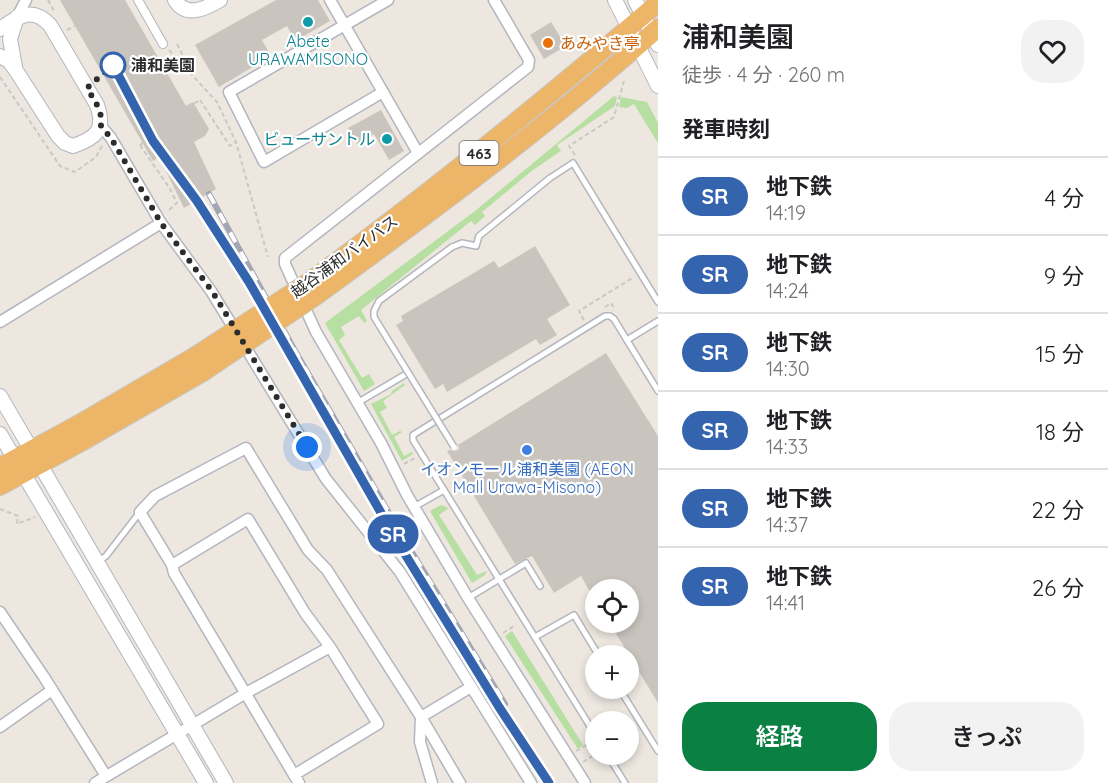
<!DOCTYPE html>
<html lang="ja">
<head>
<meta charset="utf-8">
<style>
	:root { --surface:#fff; --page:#f2f2f2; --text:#202124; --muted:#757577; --line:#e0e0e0; --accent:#0b8043 }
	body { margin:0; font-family:Quicksand,"Noto Sans JP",sans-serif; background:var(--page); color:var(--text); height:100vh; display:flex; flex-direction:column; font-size:22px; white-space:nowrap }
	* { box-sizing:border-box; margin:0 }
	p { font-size:20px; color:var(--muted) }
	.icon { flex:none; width:33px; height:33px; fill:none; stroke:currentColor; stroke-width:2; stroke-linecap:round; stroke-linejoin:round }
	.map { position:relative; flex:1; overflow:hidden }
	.side { display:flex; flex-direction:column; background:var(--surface); width:450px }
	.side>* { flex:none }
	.badge { padding:0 12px; border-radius:20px; font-size:21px; line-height:39px }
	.buttons { position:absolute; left:585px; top:579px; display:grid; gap:12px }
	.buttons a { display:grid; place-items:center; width:54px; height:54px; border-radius:50%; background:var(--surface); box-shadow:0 3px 9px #0003; font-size:30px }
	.you { position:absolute; width:30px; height:30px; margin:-15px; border:4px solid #fff; border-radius:50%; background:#1a73e8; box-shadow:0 0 0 9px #1a73e833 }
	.map>.badge { position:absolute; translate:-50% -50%; box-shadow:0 0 0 3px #fff }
	h2 { padding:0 24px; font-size:22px; line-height:54px }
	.round { display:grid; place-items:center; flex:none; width:63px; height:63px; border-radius:24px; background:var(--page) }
	.summary { display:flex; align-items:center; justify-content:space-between; height:102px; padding:0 24px }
	h1 { font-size:28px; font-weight:600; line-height:45px }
	.cta { display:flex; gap:12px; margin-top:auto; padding:12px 24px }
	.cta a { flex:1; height:69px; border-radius:24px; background:var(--accent); color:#fff; font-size:24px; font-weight:600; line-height:69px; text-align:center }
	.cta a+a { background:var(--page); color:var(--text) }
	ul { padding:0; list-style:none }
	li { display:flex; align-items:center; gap:18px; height:78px; padding:0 24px; border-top:2px solid var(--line) }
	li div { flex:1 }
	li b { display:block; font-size:22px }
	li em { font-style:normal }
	li .badge { min-width:66px; font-weight:700; text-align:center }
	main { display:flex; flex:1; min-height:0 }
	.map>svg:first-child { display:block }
</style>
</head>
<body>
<main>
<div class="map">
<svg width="658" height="783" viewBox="0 0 658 783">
	<rect width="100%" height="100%" fill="#ede7e0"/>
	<!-- green -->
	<g fill="#b6dfa1">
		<polygon points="614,96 617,97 615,106 557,145 561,151 533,170 482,212 485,216 475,225 471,221 361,310 367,321 364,323 359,316 341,327 345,335 339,340 362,378 369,374 375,384 364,391 325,323 475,211"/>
		<polygon points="621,97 647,102 658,123 658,143 634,104 627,108 619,107"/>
		<polygon points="404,383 405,385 383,401 387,408 380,412 392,435 400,431 402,432 394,437 404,456 412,452 413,454 402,461 371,404 391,394 392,391"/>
		<polygon points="441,505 449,508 439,515 477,575 487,571 485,575 472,583 430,511"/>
		<polygon points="512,631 583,745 578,749 505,636"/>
	</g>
	<!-- building -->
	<g fill="#c9c5be">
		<polygon points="60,0 125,0 186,106 193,102 209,129 205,136 194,142 216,189 184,208 159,157 153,161"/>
		<polygon points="276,0 318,0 330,21 295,41 287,26 262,40 271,56 219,87 195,45"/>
		<polygon points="551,22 566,46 544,59 530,35"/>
		<polygon points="381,110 404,151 389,160 374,134 357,144 348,128"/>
		<polygon points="535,246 570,305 547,319 557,335 540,345 536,339 447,392 443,384 435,389 396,325 403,321 401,316 494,261 499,268"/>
		<polygon points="606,353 658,436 658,703 609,622 628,622 628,590 589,590 581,576 554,593 532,556 515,564 447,451 450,450 456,451 459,449 458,445"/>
	</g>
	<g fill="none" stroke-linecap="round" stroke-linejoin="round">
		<defs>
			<g id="service">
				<polyline points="452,247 462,243 476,246 479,236 550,178 573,163 658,302"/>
				<polyline points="627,340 658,321"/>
				<polyline points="357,403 408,373"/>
				<polyline points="414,507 444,490"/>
				<polyline points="99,561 106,556 140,512"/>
				<polyline points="468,598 526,563 540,586"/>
				<polyline points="535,637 574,615 599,656"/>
				<polyline points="619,688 658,751"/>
				<polyline points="596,736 413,440 413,435 605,316 610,316 614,319 658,391"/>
				<polyline points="607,754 625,783"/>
			</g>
			<polyline id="pedestrian" points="138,0 163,44"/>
			<g id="minor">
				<polyline points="330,0 418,153"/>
				<polyline points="494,0 529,60 528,67 285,258 285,264 316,332 381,443 407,495 468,598 585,783"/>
				<polyline points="17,17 26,0"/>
				<polyline points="383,92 264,162 229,92 388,0"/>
				<polyline points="161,223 211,291 326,479 400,572 531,783"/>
				<polyline points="0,322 161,223 111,138 101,126"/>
				<polyline points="172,565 248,519 305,613 330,647 378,724 294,775 299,783"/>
				<polyline points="0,612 44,677 106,776"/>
				<polyline points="0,727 52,690"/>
				<polyline points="294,775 174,573 172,565 140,512 155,496 246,448 308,550 327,570 421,717 460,783"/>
				<polyline points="95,783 246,693 330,647"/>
				<polyline points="432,783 420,742 421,717 471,687"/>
			</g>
			<g id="tertiary">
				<path d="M175,0C186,18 205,9 220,0"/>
				<polyline points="615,0 658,86"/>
				<polyline points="635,0 658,45"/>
				<path d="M0,29C19,16 32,6 50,25L97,105C106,130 96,138 73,146L65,143L58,136L15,69L9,61L0,56"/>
				<polyline points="15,67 10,39 17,17"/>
				<polyline points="0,396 226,783"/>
				<polyline points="0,434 206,783"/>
			</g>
			<g id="trunk">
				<path d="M309,282C429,194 545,100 658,3"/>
				<path d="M317,295C434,210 550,124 658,28"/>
				<polyline points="0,467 81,423 194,357"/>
				<polyline points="0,486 83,441 203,372"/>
			</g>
		</defs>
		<!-- service casing -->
		<use href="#service" stroke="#b3b6bf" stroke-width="8"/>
		<!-- pedestrian casing -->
		<use href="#pedestrian" stroke="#b3b6bf" stroke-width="10"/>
		<!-- minor casing -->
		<use href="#minor" stroke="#b3b6bf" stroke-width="13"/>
		<!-- tertiary casing -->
		<use href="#tertiary" stroke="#b3b6bf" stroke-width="16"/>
		<!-- trunk casing -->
		<use href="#trunk" stroke="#c8c8c8" stroke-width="20"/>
		<!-- path -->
		<g stroke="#c8c8c8" stroke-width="2" stroke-dasharray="4.5 3" stroke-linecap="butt">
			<polyline points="48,0 54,11"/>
			<polyline points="67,30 75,26"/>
			<polyline points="177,44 192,73"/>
			<polyline points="169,50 217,102 236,142 268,257"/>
			<polyline points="0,77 60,166 75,172 96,157 102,146"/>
			<polyline points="200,100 230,146 236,142"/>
			<polyline points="161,116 163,121"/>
			<polyline points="140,145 170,189 177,203 168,211"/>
			<polyline points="575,155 569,146 614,117 624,81"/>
			<polyline points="605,307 611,303 614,308"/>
			<polyline points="584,320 579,311 634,277"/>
			<polyline points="404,464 415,458"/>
			<polyline points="0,509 18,516 17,524 35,517"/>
			<polyline points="503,633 516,625"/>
			<polyline points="576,751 592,742"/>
			<polyline points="583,762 596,754"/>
		</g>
		<!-- service -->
		<use href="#service" stroke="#fff" stroke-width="5"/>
		<!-- pedestrian -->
		<use href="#pedestrian" stroke="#fff" stroke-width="8"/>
		<!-- minor -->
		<use href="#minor" stroke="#fff" stroke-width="10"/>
		<!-- tertiary -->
		<use href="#tertiary" stroke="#fff" stroke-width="14"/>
		<!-- trunk -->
		<use href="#trunk" stroke="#edb568" stroke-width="18"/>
		<defs>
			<g id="rail">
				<polyline points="209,194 294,349 407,544 505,704"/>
				<polyline points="197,201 245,275"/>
			</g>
		</defs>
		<!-- rail casing -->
		<use href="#rail" stroke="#a3a6b5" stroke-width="6"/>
		<!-- rail -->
		<use href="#rail" stroke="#fff" stroke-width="4" stroke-dasharray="11" stroke-linecap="butt"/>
		<defs>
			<polyline id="service-bridge" points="452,247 379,301 374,311 374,317 454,447"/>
			<g id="trunk-bridge">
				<polyline points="194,357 309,282"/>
				<polyline points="203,372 317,295"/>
			</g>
		</defs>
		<!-- service-bridge casing -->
		<use href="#service-bridge" stroke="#b3b6bf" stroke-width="8" stroke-linecap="butt"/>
		<!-- trunk-bridge casing -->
		<use href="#trunk-bridge" stroke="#c8c8c8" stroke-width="20" stroke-linecap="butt"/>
		<!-- path-bridge -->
		<polyline stroke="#c8c8c8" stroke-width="2" stroke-dasharray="4.5 3" stroke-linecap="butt" points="140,145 147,140 144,132 200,100"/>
		<!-- service-bridge -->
		<use href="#service-bridge" stroke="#fff" stroke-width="5"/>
		<!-- trunk-bridge -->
		<use href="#trunk-bridge" stroke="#edb568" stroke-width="18"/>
	</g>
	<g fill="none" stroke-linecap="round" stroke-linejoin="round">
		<defs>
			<polyline id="line" points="113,65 153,141 197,201 249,282 400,546 499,707 549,783"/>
		</defs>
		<!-- line casing -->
		<use href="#line" stroke="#fff" stroke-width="14"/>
		<!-- line -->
		<use href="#line" stroke="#3564af" stroke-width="9"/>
		<!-- walk -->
		<polyline stroke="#2c2c2c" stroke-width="6" stroke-dasharray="0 10.8" points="113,65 87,88 97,105 101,116 101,126 111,138 161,223 212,291 307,447"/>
	</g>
	<!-- markers -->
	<g fill="#0f9aa8" stroke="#fff" stroke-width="2">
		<circle cx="308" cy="22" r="6"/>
		<circle cx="387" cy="139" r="6"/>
	</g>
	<circle fill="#e8710a" stroke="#fff" stroke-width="2" cx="548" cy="43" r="6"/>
	<circle fill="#fff" stroke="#3564af" stroke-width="3" cx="113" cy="65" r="12"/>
	<circle fill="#3f7fe0" stroke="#fff" stroke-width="2" cx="527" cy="450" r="6"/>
	<g text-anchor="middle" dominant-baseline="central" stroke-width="4.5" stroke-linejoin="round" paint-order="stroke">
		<!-- shield labels -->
		<rect fill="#fff" stroke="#6b6b6b" stroke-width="1.5" x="459.5" y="141" width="39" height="24" rx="4.5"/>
		<g font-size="15" font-weight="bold" fill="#2c2c2c">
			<text x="479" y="153">463</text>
		</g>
		<!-- culture labels -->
		<g font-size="16" fill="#0d838f" stroke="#fff">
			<text x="308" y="41">Abete<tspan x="308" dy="18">URAWAMISONO</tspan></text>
			<text x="375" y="139" text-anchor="end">ビューサントル</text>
		</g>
		<!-- food labels -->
		<g font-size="16" fill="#c56008" stroke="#fff" text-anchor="start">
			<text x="560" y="43">あみやき亭</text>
		</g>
		<!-- stop labels -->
		<g font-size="16" font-weight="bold" fill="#2c2c2c" stroke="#fff" text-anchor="start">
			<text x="131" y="65">浦和美園</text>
		</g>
		<!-- street labels -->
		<g font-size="16" fill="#2c2c2c" stroke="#fff">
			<text transform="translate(344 256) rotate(-36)">越谷浦和バイパス</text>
		</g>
		<!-- shop labels -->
		<g font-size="16" fill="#366cbe" stroke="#fff">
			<text x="527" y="469">イオンモール浦和美園 (AEON<tspan x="527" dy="18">Mall Urawa-Misono)</tspan></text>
		</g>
	</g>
</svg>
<div class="buttons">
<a><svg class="icon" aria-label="locate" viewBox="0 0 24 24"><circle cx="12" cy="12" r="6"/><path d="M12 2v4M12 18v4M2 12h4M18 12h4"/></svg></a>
<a>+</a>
<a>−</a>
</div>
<div class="you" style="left:307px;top:447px"></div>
<b class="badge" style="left:393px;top:534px;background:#3564af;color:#fff">SR</b>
</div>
<section class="side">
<div class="summary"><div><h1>浦和美園</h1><p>徒歩 · 4 分 · 260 m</p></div><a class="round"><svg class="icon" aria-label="heart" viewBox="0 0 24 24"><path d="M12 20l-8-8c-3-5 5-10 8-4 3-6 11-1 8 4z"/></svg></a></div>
<h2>発車時刻</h2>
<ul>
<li><span class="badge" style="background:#3564af;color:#fff">SR</span><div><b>地下鉄</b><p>14:19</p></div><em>4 分</em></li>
<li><span class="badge" style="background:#3564af;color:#fff">SR</span><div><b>地下鉄</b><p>14:24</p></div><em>9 分</em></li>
<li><span class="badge" style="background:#3564af;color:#fff">SR</span><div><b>地下鉄</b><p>14:30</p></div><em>15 分</em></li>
<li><span class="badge" style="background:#3564af;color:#fff">SR</span><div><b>地下鉄</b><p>14:33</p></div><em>18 分</em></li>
<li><span class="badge" style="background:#3564af;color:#fff">SR</span><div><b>地下鉄</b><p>14:37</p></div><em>22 分</em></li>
<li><span class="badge" style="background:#3564af;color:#fff">SR</span><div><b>地下鉄</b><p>14:41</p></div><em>26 分</em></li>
</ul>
<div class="cta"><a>経路</a><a>きっぷ</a></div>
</section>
</main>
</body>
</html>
